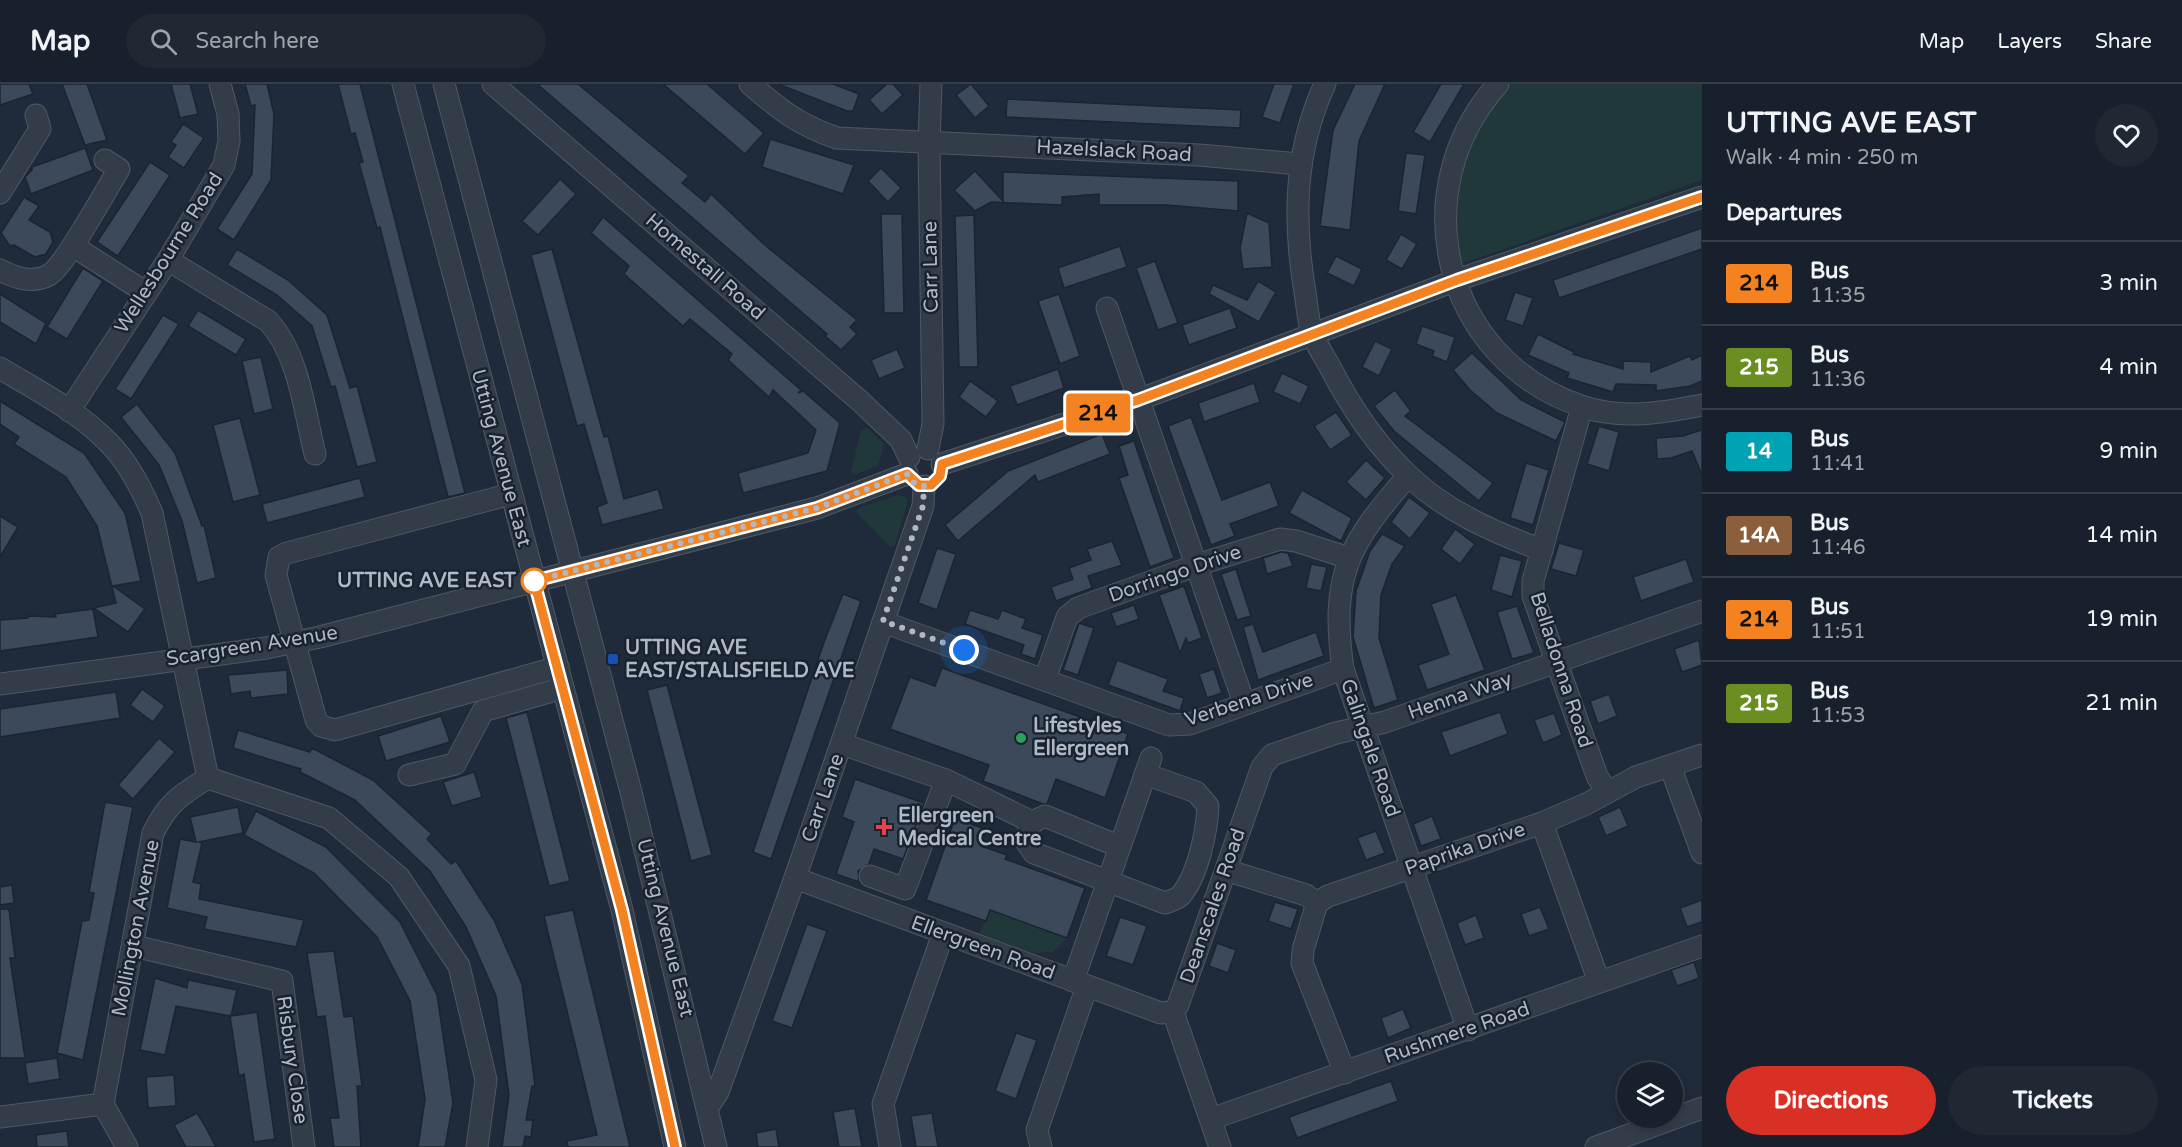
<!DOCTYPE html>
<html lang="en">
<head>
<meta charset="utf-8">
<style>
	:root { --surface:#17202c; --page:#202834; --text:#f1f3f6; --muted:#9ea3a9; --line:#363e48; --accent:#d93025 }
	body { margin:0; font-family:"Varela Round",sans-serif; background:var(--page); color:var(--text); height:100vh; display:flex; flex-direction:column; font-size:22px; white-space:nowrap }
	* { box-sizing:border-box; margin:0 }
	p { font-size:20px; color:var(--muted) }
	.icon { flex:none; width:33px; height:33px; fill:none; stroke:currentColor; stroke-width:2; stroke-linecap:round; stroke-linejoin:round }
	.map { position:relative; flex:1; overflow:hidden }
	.panel { display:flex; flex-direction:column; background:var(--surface); width:480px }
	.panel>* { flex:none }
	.badge { padding:0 12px; border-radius:4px; font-size:21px; line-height:39px }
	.fabs { position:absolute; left:1617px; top:978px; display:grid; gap:12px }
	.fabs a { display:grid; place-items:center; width:66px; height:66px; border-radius:50%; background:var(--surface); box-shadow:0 3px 9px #0003,0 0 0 2px var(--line); font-size:30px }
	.you { position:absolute; width:30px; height:30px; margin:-15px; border:4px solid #fff; border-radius:50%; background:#1a73e8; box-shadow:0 0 0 9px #1a73e833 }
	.map>.badge { position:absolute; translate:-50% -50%; box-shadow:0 0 0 3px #fff }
	h2 { padding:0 24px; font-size:22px; line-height:54px }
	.round { display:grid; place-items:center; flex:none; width:63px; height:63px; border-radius:32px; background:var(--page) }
	.headline { display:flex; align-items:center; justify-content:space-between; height:102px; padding:0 24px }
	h1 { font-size:28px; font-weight:800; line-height:45px }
	.action { display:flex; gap:12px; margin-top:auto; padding:12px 24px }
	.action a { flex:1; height:69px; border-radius:36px; background:var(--accent); color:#fff; font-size:24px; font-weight:800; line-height:69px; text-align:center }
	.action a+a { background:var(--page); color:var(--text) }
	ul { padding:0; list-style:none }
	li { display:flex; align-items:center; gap:18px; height:84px; padding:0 24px; border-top:2px solid var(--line) }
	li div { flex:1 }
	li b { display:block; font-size:22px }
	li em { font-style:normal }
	li .badge { min-width:66px; font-weight:700; text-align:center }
	header { display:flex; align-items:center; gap:36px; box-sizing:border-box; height:84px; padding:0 30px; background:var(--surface); border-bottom:2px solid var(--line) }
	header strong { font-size:28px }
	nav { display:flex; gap:33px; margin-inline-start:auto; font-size:21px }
	.search { width:420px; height:54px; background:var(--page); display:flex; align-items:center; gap:15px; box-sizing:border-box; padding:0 21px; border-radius:33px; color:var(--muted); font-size:22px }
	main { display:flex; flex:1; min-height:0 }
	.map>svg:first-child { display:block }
</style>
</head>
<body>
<header>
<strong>Map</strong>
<div class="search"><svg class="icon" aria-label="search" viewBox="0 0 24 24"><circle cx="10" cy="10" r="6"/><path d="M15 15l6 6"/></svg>Search here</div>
<nav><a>Map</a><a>Layers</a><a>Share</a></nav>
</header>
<main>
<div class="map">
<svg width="1702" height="1063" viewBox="0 0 1702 1063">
	<rect width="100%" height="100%" fill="#1f2b3a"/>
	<!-- green -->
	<g fill="#21383b">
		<polygon points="1508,0 1702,0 1702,96 1464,179 1459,178 1451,138 1466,62"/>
		<polygon points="866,343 884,360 878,382 853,391 851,388 861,346"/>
		<polygon points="898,411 906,413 908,417 895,461 890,463 856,428 858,424"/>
		<polygon points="990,826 1067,854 1053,868 1034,869 979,850"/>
	</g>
	<!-- building -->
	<g fill="#3b495a" stroke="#1b2431" stroke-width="1.5">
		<polygon points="0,0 29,0 33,10 0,21"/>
		<polygon points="62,0 87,0 107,56 85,61"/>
		<polygon points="171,0 190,0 198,30 180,34"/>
		<polygon points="245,0 267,0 274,30 271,96 234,156 217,145 252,90 255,21 251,22"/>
		<polygon points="338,0 360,0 465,409 448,413 380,143 377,144 359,79 363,78 355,49 351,50"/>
		<polygon points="537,0 578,0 689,92 682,99 705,118 711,110 766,162 857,236 850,243 857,250 841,266 825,252 827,250"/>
		<polygon points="663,0 707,0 764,49 745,70"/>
		<polygon points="778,0 833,0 859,10 853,27 847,27"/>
		<polygon points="887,0 893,0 903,11 882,30 869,16"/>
		<polygon points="971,0 989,22 975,34 956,11"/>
		<polygon points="1274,0 1294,0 1280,39 1262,33"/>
		<polygon points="1355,0 1385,0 1359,57 1350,146 1320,142 1333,46"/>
		<polygon points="1441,0 1464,0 1430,58 1413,48"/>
		<polygon points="1007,15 1241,26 1240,44 1006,33"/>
		<polygon points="183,40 204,54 184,84 168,73 176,61 171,58"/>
		<polygon points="770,55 854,81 843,110 762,83"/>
		<polygon points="85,64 93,86 31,110 25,93 32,86 32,83"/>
		<polygon points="1406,69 1425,71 1416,130 1398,127"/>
		<polygon points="150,78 170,91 118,172 97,158"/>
		<polygon points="881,84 901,104 888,118 868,97"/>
		<polygon points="975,87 1003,117 1003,88 1238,97 1238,127 1166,121 1099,121 1099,110 1062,113 1062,121 991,118 975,127 954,106"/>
		<polygon points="560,95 576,110 538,151 522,137"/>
		<polygon points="24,113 39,122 29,136 50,148 53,158 46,170 35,173 14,161 10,162 1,149"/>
		<polygon points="1247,129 1269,139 1272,183 1243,185 1240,164"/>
		<polygon points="881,130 902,130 904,229 884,229"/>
		<polygon points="974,131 978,283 959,283 955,132"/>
		<polygon points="603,133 801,306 798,309 803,307 840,339 827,387 743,409 738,389 808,369 816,346 773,306 769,313 728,276 732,270 690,235 683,242 624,190 629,182 591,149"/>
		<polygon points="1702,144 1702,165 1559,214 1553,196"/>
		<polygon points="1401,150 1417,160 1402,185 1386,176"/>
		<polygon points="1120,162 1127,183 1064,204 1058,184"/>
		<polygon points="237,165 288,196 327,231 350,304 357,302 377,378 357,383 335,302 331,303 312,242 277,211 227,181"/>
		<polygon points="552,165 604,353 608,352 624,415 658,405 664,425 602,441 597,423 607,419 584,340 577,342 531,171"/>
		<polygon points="1336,172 1362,185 1354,202 1327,189"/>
		<polygon points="1155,177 1178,239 1158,246 1136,184"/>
		<polygon points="83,184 103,197 67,255 47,243"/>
		<polygon points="1258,197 1276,208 1259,238 1209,210 1213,201 1247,216"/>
		<polygon points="1515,208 1533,214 1523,242 1505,236"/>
		<polygon points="0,210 46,239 36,260 0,238"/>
		<polygon points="1059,210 1080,272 1060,280 1038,217"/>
		<polygon points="1230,224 1237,244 1189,261 1182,241"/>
		<polygon points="198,226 246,255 236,271 188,242"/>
		<polygon points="163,231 179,240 131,315 115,305"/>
		<polygon points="1422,242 1455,253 1447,278 1432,272 1434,267 1416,260"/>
		<polygon points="1538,250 1574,268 1573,270 1623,285 1623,277 1651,278 1651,288 1690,272 1692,276 1702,271 1702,297 1690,302 1656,307 1656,301 1616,300 1613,308 1567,294 1569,289 1528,271"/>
		<polygon points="1375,257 1392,265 1379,292 1362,283"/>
		<polygon points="897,265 905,284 879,295 871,276"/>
		<polygon points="1472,269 1521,316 1565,338 1556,357 1497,329 1470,306 1453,286"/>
		<polygon points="261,273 273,325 254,330 242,277"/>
		<polygon points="1058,285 1064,304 1017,321 1010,302"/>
		<polygon points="1282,289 1309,302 1300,320 1273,308"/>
		<polygon points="970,297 998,317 986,333 959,313"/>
		<polygon points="1254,299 1260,318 1204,338 1198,319"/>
		<polygon points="1395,306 1411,327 1405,332 1493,399 1479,417 1394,347 1374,322"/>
		<polygon points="0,317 84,369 125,429 141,497 113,502 145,525 128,548 94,524 116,519 97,442 66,393 14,360 19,353 0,340"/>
		<polygon points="137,320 175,369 202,442 204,441 216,494 197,499 182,437 159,381 121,333"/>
		<polygon points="1336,328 1352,351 1330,366 1314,342"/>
		<polygon points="1191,333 1222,416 1270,398 1279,422 1230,440 1235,452 1211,461 1168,342"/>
		<polygon points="240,334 260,411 233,418 213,341"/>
		<polygon points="1599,342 1619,348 1609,387 1587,380"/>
		<polygon points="1702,346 1702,391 1692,367 1671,374 1657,375 1656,354 1683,352"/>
		<polygon points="1102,350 1110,370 1038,398 1035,391 958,457 945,441 1008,387"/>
		<polygon points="1134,357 1174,474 1150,483 1119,394 1128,391 1119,362"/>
		<polygon points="1366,376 1385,394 1366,416 1346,398"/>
		<polygon points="1526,379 1549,386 1533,441 1510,434"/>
		<polygon points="360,394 365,413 267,439 262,420"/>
		<polygon points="1302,406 1352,434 1341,457 1289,429"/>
		<polygon points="1409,413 1430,429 1410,455 1391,438"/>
		<polygon points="0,432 18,443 0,473"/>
		<polygon points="1455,445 1475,460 1460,480 1441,465"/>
		<polygon points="1382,450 1405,462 1392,480 1381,511 1379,554 1398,616 1374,624 1353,553 1356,507 1370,467"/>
		<polygon points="1112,457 1122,481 1088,492 1092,504 1056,517 1051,503 1073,495 1069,484 1091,476 1087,465"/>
		<polygon points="1559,459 1584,466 1576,492 1551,485"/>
		<polygon points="937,464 956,470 937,526 918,519"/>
		<polygon points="1281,468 1288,469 1293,482 1267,490 1263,474"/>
		<polygon points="1500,471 1522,477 1512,513 1491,506"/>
		<polygon points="1686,475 1694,498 1641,517 1633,493"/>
		<polygon points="1311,480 1327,483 1321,507 1306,504"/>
		<polygon points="1236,485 1251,532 1237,536 1221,490"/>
		<polygon points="1184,502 1202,554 1188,559 1186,554 1180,569 1159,511"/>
		<polygon points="843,510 861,517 771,775 753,768 824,558"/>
		<polygon points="1456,511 1485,586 1427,606 1418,581 1449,570 1431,520"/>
		<polygon points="1134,521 1139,535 1116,543 1111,529"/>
		<polygon points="1517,522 1534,569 1512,575 1497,528"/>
		<polygon points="93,525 98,553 0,567 0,536 28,534 28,532 56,533 55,530"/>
		<polygon points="970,526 998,535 1002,526 1026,535 1022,544 1043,551 1035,575 1021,570 1024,561 965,540"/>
		<polygon points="1079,539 1094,544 1078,591 1063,586"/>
		<polygon points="1253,540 1263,568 1316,548 1324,572 1258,596 1243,543"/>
		<polygon points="1699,556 1702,581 1682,588 1674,565"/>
		<polygon points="1117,576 1168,595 1163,607 1184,614 1180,627 1108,601"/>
		<polygon points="942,584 1128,650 1105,714 1056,695 1047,720 1043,720 983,697 989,681 890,645 910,593 935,602"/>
		<polygon points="1214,585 1222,609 1207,614 1199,590"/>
		<polygon points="287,586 288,610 251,614 250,607 231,610 228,591"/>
		<polygon points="667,601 712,771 691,777 647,606"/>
		<polygon points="142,605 165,622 153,638 130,621"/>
		<polygon points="116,608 120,634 0,653 0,625"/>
		<polygon points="1609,610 1617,632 1598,640 1590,617"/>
		<polygon points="527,628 570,797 549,802 506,634"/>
		<polygon points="1500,628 1508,650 1450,672 1441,648"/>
		<polygon points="1554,629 1562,651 1543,659 1534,636"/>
		<polygon points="441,632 450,658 386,677 378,652"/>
		<polygon points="238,646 310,668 312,664 373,696 432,750 427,755 451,780 456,777 494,836 522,900 535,1002 532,1002 526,1036 533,1036 531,1053 525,1052 523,1063 502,1063 509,1011 496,912 466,843 430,787 355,716 300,688 301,685 233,664"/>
		<polygon points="159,654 175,668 133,715 118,701"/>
		<polygon points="474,688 482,713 452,722 443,698"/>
		<polygon points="855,695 924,719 903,775 874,765 869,780 858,787 859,798 836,790 854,738 842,733"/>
		<polygon points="105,718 133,723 83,976 57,969 82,837 89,836 94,809 89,808"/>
		<polygon points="238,723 243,749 199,758 202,759 193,798 201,800 199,815 304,836 296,863 204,845 207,833 167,824 180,755 196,758 190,733"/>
		<polygon points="1620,723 1628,742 1606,752 1598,733"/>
		<polygon points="256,727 326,763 400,838 437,911 453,1019 445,1063 418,1063 425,1015 410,917 377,853 314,789 244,751"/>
		<polygon points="1432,732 1441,755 1421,762 1413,740"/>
		<polygon points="955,734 987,746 981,762 1007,771 1005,775 1085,804 1067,854 990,826 986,837 926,816"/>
		<polygon points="1376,747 1385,769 1366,776 1357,754"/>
		<polygon points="12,801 14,819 0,821 0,803"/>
		<polygon points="1702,816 1702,838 1687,843 1680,824"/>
		<polygon points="1275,818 1298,825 1291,845 1268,837"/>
		<polygon points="1540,823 1549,845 1529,852 1521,830"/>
		<polygon points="0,825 9,825 15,874 10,874 25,974 0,974"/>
		<polygon points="573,826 630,1063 568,1063 567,1057 597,1051 544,832"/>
		<polygon points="1476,831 1484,854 1465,861 1457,839"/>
		<polygon points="1120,833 1147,842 1133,881 1106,872"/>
		<polygon points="807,840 827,847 792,944 772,937"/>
		<polygon points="1217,859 1236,866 1228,889 1209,882"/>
		<polygon points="334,867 344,933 353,932 362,1002 357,1002 361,1063 334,1063 330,1034 339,1034 325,932 317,933 307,869"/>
		<polygon points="1694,878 1699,894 1677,902 1671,886"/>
		<polygon points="155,894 187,904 188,896 237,906 231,932 257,928 275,1055 254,1058 244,990 239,992 230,932 176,922 165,971 140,966"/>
		<polygon points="1403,925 1411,944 1388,954 1381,934"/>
		<polygon points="1016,949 1037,956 1016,1015 995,1007"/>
		<polygon points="57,974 60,995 28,1000 25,979"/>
		<polygon points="174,991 176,1022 148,1024 146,993"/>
		<polygon points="1391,997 1398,1017 1297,1054 1289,1033"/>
		<polygon points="855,1024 862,1063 839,1063 833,1028"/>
		<polygon points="197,1029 205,1042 216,1063 186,1063 174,1041"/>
		<polygon points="932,1029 938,1063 916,1063 911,1032"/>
		<polygon points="776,1045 779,1063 758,1063 756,1049"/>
		<polygon points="67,1047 69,1063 37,1063 36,1051"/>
	</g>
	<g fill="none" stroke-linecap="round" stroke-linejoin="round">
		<defs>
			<g id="minor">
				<polyline points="403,0 622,826 675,1063"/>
				<polyline points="444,0 631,708 716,1063"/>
				<polyline points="493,0 860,317 901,356 909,373"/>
				<path d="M750,0C780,26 799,41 837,54L1199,71L1299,80"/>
				<path d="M1325,0C1294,67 1293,137 1305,208C1307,222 1308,236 1312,249C1316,260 1323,271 1329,281C1350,322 1374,359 1408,391C1445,427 1493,448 1542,466"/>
				<path d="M1498,0C1402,107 1443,275 1581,322C1621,336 1662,329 1702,321"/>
				<polyline points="0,109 40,45 36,31"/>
				<polyline points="73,162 145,208"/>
				<path d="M168,176L268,237C299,270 304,326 315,370"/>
				<path d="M0,186C16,194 32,200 49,191C65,182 107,104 119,85L105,76"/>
				<polyline points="1107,224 1244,619"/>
				<path d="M0,284C36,306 78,327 108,358C128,378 141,404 152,429L208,694"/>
				<polyline points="1582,323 1533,497 1533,512 1597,692 1607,708"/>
				<polyline points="69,327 168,176 224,81 229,57 228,30 220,0"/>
				<polyline points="928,365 933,340 929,59 931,0"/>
				<polyline points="942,380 1138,316 1457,196 1702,113"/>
				<path d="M1408,392C1348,460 1330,492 1343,585L1468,946"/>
				<polyline points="511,410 287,469 279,473 276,491 316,636 321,642 335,646 558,583"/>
				<polyline points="883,538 1169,641 1190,640 1343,585"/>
				<polyline points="1045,595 1067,533 1078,524 1197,481 1280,455 1296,457 1349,474"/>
				<polyline points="0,600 266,564 320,553 817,424 907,390"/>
				<polyline points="842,660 946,696 905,805 870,792"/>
				<polyline points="1670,682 1702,769"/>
				<polyline points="409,691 455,680 483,627 563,604"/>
				<polyline points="208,694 329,734 399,793 459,882 486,996 477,1063"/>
				<polyline points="946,696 1032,738"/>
				<polyline points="1542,739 1599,898"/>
				<path d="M1118,762L1045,732L1032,738L1025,756L1034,769L1165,819C1170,817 1178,815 1181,811C1198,791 1207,747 1208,722L1196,708L1145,690"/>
				<polyline points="1226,786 1306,811 1317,819 1328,812 1542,739 1586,720 1636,693 1702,671"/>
				<polyline points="795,794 1161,929 1173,928"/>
				<polyline points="1317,819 1303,866 1302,879 1345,989"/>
				<polyline points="134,862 282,897 304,1063"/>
				<polyline points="1073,897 1151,674"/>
				<polyline points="708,1023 718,1008 795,794 923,422 924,402"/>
				<polyline points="0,1033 103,1020"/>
				<polyline points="1211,1035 1702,862"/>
				<path d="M127,1063L103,1020L153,749C168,719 180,711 208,694"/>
				<polyline points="890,1063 883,1020 943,850"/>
				<polyline points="1041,1063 1037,1046 1087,902"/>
				<polyline points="1220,1063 1173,928 1178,921 1262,683 1272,671 1336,649 1385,638 1702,527"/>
				<polyline points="1596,1063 1702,1024"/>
			</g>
		</defs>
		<!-- minor casing -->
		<use href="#minor" stroke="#4e5865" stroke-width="23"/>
		<!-- minor -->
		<use href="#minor" stroke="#333d4a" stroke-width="21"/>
	</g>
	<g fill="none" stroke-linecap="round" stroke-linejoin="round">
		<defs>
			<polyline id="line" points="675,1063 622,826 534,497 817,424 907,390 919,401 931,401 940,392 942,380 1138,316 1457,196 1702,113"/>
		</defs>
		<!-- line casing -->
		<use href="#line" stroke="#fff" stroke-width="14"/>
		<!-- line -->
		<use href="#line" stroke="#f58220" stroke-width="9"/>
		<!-- walk -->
		<polyline stroke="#aeb8c7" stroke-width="6" stroke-dasharray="0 10.8" points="534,497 817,424 907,390 914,399 924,402 923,422 883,537 964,566"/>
	</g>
	<!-- markers -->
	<circle fill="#fff" stroke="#f58220" stroke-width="3" cx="534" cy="497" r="12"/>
	<rect fill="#1a4fb4" stroke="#19222f" stroke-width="2" x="607" y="569" width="12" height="12" rx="3"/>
	<circle fill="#2e9e5b" stroke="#19222f" stroke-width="2" cx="1021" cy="654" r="6"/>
	<path fill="#e0444e" stroke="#19222f" stroke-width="2" d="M881 734h6v6h6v6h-6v6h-6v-6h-6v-6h6z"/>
	<g text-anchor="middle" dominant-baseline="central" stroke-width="5" stroke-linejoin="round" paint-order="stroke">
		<!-- street labels -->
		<g font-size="20" fill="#aeb8c7" stroke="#19222f">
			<text transform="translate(1114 67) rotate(3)">Hazelslack Road</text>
			<text transform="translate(169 169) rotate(-58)">Wellesbourne Road</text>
			<text transform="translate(705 183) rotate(41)">Homestall Road</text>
			<text transform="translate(931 183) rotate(-91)">Carr Lane</text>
			<text transform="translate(501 374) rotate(75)">Utting Avenue East</text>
			<text transform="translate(1175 490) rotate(-19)">Dorringo Drive</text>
			<text transform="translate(252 562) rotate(-9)">Scargreen Avenue</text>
			<text transform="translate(1561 586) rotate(72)">Belladonna Road</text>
			<text transform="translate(1460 612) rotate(-19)">Henna Way</text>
			<text transform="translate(1249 616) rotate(-18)">Verbena Drive</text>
			<text transform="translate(1370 664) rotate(71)">Galingale Road</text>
			<text transform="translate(823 714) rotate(-71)">Carr Lane</text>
			<text transform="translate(1465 765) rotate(-19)">Paprika Drive</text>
			<text transform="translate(1213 822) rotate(-71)">Deanscales Road</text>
			<text transform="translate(136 844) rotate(-79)">Mollington Avenue</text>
			<text transform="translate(665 844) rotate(76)">Utting Avenue East</text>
			<text transform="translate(983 864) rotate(20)">Ellergreen Road</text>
			<text transform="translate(1457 949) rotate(-19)">Rushmere Road</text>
			<text transform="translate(292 976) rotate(82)">Risbury Close</text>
		</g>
		<!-- stop labels -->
		<g font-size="20" font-weight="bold" fill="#aeb8c7" stroke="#19222f" text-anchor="end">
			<text x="516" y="497">UTTING AVE EAST</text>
		</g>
		<!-- poi labels -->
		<g font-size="20" font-weight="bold" fill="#aeb8c7" stroke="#19222f" text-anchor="start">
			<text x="625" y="564">UTTING AVE<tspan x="625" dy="23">EAST/STALISFIELD AVE</tspan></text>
			<text x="1033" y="642">Lifestyles<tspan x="1033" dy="23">Ellergreen</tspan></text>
			<text x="898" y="732">Ellergreen<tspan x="898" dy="23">Medical Centre</tspan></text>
		</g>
	</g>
</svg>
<div class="fabs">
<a><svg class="icon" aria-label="layers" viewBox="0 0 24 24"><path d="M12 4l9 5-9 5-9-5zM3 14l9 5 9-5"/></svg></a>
</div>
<div class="you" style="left:964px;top:566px"></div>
<b class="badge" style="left:1098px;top:329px;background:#f58220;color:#111">214</b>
</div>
<section class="panel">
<div class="headline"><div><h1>UTTING AVE EAST</h1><p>Walk · 4 min · 250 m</p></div><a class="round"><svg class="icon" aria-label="heart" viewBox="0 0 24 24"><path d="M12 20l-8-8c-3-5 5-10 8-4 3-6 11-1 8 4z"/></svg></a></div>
<h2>Departures</h2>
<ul>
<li><span class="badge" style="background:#f58220;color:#111">214</span><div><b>Bus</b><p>11:35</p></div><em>3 min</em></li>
<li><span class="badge" style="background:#6b8e23;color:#fff">215</span><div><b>Bus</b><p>11:36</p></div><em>4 min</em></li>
<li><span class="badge" style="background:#00a3b4;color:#fff">14</span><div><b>Bus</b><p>11:41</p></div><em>9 min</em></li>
<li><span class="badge" style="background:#8b5e3c;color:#fff">14A</span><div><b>Bus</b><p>11:46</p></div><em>14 min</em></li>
<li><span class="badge" style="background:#f58220;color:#111">214</span><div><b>Bus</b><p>11:51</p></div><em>19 min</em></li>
<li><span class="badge" style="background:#6b8e23;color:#fff">215</span><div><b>Bus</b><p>11:53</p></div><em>21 min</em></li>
</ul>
<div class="action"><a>Directions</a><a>Tickets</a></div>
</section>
</main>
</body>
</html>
